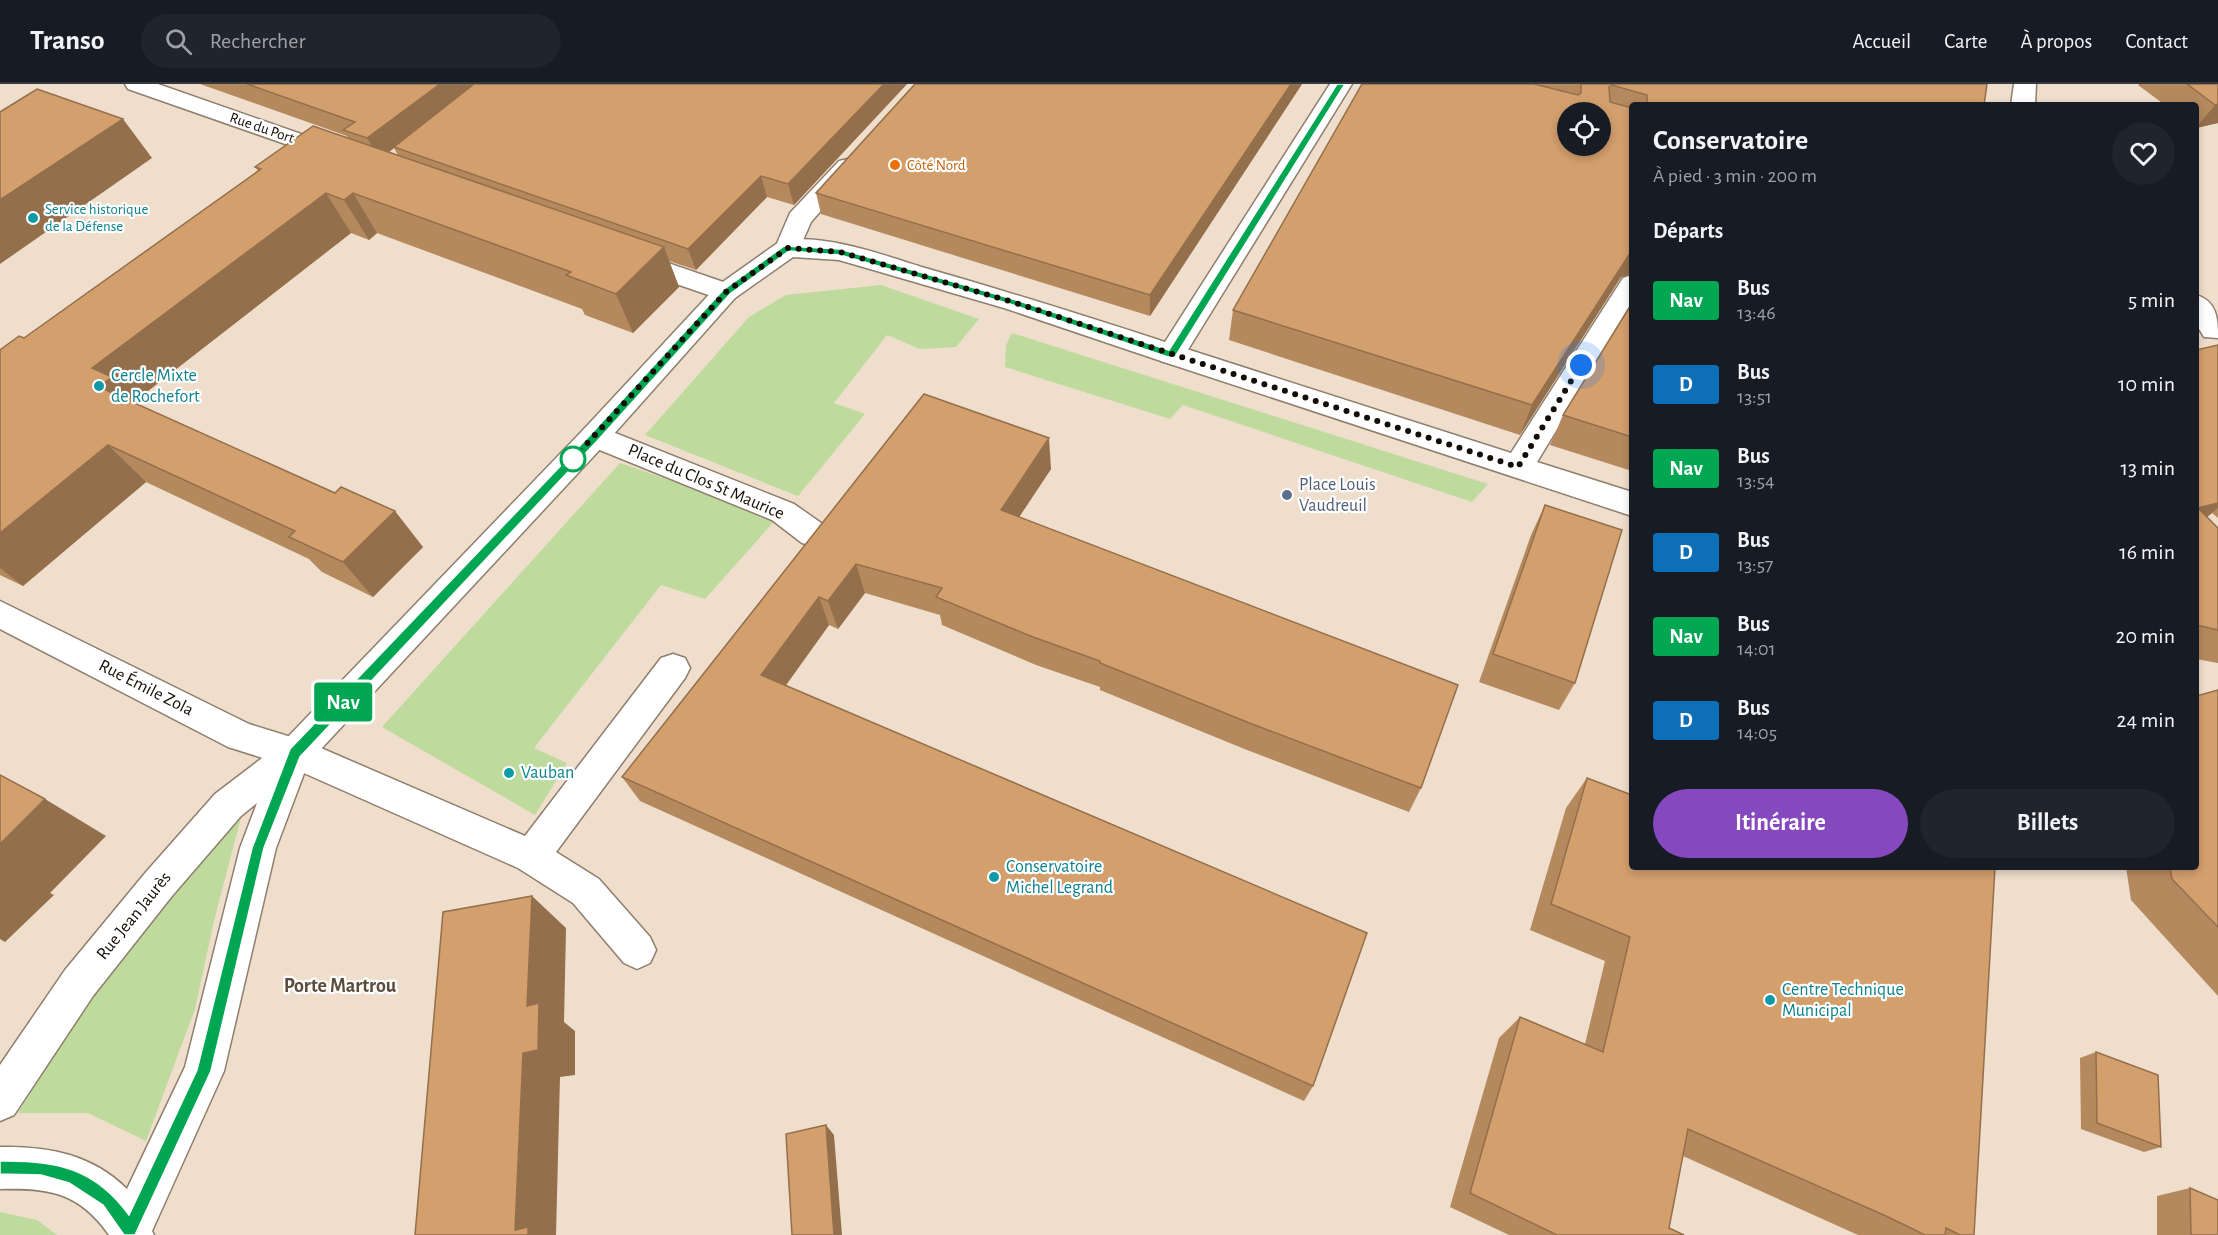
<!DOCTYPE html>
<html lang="fr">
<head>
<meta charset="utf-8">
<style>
	:root { --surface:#171b24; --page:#20242c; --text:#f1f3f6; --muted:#9ea1a6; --line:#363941; --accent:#8648be }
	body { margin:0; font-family:"Alegreya Sans",sans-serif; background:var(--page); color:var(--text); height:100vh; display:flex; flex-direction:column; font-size:22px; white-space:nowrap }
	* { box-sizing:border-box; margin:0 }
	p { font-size:20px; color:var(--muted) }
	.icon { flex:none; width:33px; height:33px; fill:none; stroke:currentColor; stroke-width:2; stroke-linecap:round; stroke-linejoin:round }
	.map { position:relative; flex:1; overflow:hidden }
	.details { position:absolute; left:1629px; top:18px; width:570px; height:768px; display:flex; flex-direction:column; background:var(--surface); border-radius:6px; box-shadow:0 3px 9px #0003 }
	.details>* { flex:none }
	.badge { padding:0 12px; border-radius:4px; font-size:21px; line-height:39px }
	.fabs { position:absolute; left:1557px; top:18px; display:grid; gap:12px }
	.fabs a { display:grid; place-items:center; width:54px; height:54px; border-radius:50%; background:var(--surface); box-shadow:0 3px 9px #0003; font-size:30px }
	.you { position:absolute; width:30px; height:30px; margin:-15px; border:4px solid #fff; border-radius:50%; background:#1a73e8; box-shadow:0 0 0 9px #1a73e833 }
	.map>.badge { position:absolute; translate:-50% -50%; box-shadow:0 0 0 3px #fff }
	h2 { padding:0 24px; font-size:22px; line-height:54px }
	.round { display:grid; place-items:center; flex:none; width:63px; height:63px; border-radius:32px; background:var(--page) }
	.headline { display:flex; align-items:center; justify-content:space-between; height:102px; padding:0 24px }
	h1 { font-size:28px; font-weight:700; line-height:45px }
	.button { display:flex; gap:12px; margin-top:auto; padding:12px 24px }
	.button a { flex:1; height:69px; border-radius:36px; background:var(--accent); color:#fff; font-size:24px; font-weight:700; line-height:69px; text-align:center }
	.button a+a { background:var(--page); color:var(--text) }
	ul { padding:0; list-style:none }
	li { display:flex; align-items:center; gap:18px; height:84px; padding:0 24px }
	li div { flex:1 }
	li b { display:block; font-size:22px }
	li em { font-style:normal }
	li .badge { min-width:66px; font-weight:700; text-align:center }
	header { display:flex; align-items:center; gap:36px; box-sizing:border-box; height:84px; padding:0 30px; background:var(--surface); border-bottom:2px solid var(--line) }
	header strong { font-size:28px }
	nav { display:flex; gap:33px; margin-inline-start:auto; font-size:21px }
	.search { width:420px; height:54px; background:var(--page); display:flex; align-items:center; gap:15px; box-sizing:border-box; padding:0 21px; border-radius:33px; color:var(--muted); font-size:22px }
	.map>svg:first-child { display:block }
</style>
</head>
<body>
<header>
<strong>Transo</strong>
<div class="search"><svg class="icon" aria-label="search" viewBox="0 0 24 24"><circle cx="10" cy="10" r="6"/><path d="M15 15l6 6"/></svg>Rechercher</div>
<nav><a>Accueil</a><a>Carte</a><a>À propos</a><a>Contact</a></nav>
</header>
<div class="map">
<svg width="2218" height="1151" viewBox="0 0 2218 1151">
	<rect width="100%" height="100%" fill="#efdecb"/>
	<!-- green -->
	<g fill="#bfda9d">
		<polygon points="881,201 979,235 956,263 920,265 887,251 834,319 865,330 798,412 645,351 749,233 786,211"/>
		<polygon points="1012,249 1488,400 1472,418 1183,321 1170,335 1005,283 1006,261"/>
		<polygon points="620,379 778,433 705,515 661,501 534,664 567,679 535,731 382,643"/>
		<polygon points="244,722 214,837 195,925 146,1057 88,1029 18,1029 74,938"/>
		<polygon points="0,1128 37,1136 57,1151 0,1151"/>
	</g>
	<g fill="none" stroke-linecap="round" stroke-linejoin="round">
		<defs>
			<g id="minor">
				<polygon points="125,0 158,0 344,65 348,70 344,75 336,77 328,75 128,5"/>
				<polygon points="2014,0 2036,0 2035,21 2011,21"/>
				<polygon points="848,75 857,77 860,82 811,138 797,170 788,172 779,170 775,164 790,129 839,77"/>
				<polygon points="633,167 735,202 739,208 735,214 726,217 624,182 620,176 624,170"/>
				<polygon points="1632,191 1632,222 1537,378 1632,408 1632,432 1161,277 1157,270 1161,263 1171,260 1511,369 1623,194"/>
				<path d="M2196,211C2217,217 2218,235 2218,254L2204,253L2196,240Z"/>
				<polygon points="595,341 794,420 824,441 828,450 824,459 813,462 802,459 772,436 585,360 580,352 585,344"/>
				<polygon points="0,517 249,640 307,658 525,752 661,574 673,570 685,574 690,584 685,594 556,768 599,795 650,853 656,866 650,879 637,885 624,879 573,819 518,784 288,682 228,663 0,545"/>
			</g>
			<path id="major" d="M1330,0H1352L1181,277L1171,280L1161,277L1004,224L839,176L793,173L735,214L605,360L308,679L276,764L224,987L152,1147L154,1151H109C79,1108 49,1104 0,1105V1063C47,1062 92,1070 127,1105L185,983L240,764L257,719L241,732L172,812L93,912L14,1031L0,1037V981L65,886L146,788L215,710L283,658L585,344L717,202L779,158C819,147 886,172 925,184C1006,207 1085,232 1165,258Z"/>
		</defs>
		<!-- minor casing -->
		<use href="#minor" stroke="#8e7e6d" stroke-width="3"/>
		<!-- major casing -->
		<use href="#major" stroke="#8e7e6d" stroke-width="3"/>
		<!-- minor -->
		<use href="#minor" fill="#fff" fill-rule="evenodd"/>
		<!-- major -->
		<use href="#major" fill="#fff" fill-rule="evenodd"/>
	</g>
	<!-- wall -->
	<g fill="#b5895e" fill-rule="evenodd">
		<path d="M200,0H907L794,121L767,113L696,186L669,177L679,203L633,249L585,231L582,225L377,149L369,156L351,149L135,317L138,321L423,463L373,513L322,488L309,475L146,398L23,502L0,491V266L24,254L258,87L255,83L348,54L347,52ZM394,64L398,71L389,68Z"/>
		<polygon points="915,0 1302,0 1150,232 821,130 816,109"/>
		<polygon points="1362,0 1987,0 1984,21 1632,21 1632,190 1621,193 1520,351 1229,256 1233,226"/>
		<polygon points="2139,0 2218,0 2218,39 2196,44 2196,21 2165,21 2138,1"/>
		<polygon points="1632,219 1632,387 1550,361 1563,331"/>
		<polygon points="2218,261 2218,434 2212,429 2207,433 2218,444 2218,579 2196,575 2196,266"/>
		<polygon points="924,310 1051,385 1019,433 1421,704 1409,728 1247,666 1100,606 1100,603 1036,581 942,541 940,531 865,509 838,545 829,541 785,602 1313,1002 1304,1017 640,717 622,693"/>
		<polygon points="1545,421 1575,599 1559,626 1479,598 1531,451"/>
		<polygon points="2218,606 2218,912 2131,816 2126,783 2196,783"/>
		<polygon points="1587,694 1974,1151 1858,1151 1683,1072 1669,1144 1684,1151 1509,1151 1450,1123 1499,954 1520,933 1585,960 1605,877 1530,846 1566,724"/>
		<polygon points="2096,968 2161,1063 2144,1068 2081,1045 2080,974"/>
		<polygon points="2190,1104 2218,1151 2157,1151 2157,1112"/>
	</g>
	<!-- shaded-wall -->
	<g fill="#946f4c">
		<polygon points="440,0 478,0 394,63 394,64 380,75 367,54"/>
		<polygon points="884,0 907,0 794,121 788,100"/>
		<polygon points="1291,0 1302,0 1150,232 1150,211"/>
		<polygon points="2218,20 2218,39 2196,44 2215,21"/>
		<polygon points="123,35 152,74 0,180 0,116"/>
		<polygon points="761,92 767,113 696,186 688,165"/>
		<polygon points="326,109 351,149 135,317 148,332 99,303 92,284"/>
		<polygon points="353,109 377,149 369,156 344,116"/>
		<polygon points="664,163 679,203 633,249 616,210"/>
		<polygon points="1632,166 1632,190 1621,193 1520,351 1532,321"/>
		<polygon points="1049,354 1051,385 1004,456 1001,426"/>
		<polygon points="108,361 146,398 23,502 0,484 0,449"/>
		<polygon points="2218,419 2218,424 2196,442 2198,424"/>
		<polygon points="395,427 423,463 373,513 343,478"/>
		<polygon points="856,480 865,509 838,545 828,517"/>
		<polygon points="819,513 829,541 774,618 761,591"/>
		<polygon points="45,715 106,752 50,809 54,811 5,858 0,855 0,760"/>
		<polygon points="532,812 566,844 564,938 575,947 575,991 560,993 556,1151 528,1151 515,1146 523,969"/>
		<polygon points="826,1041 834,1051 842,1151 834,1151"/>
	</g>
	<!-- building -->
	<g fill="#d39f6d" stroke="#946f4c" stroke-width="1.5" fill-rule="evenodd">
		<polygon points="247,0 440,0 367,54 343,46 355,38"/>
		<polygon points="474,0 884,0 788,100 761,92 688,165 394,63"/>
		<polygon points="915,0 1291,0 1150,211 816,109"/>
		<path d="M1362,0H1534L1578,11L1581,9V0H1987L1984,21H1647V11L1612,1L1609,3L1610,18L1632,24V166L1532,321L1233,226ZM1568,28H1600V62H1568Z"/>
		<polygon points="2187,0 2218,0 2218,20 2215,21"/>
		<polygon points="37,5 123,35 0,116 0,28"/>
		<polygon points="313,42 664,163 616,210 566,191 571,188 353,109 344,116 326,109 92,284 112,293 99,303 335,409 341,403 395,427 343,478 289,453 295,447 108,361 0,449 0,266 19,252 24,254 261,85 255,83"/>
		<polygon points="1632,219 1632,353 1563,331"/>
		<polygon points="2218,261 2218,419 2198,424 2218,444 2218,546 2196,541 2196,266"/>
		<polygon points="924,310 1049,354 1001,426 1458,601 1421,704 1252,640 1100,579 1100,577 1033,553 936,513 942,504 856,480 828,517 819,513 761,591 1367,849 1313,1002 622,693"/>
		<polygon points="1545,421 1622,446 1575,599 1493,570"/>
		<polygon points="2218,606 2218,843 2172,795 2170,783 2196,783 2196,612"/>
		<polygon points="0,691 45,715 0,760"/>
		<polygon points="1587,694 1632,711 1632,783 1995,783 1974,1151 1960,1151 1946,1144 1945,1151 1925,1151 1886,1132 1688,1045 1669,1144 1684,1151 1557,1151 1470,1109 1520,933 1603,968 1630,853 1551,820"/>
		<polygon points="532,812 527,922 539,919 538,966 523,969 515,1146 528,1143 528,1151 415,1151 443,828"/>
		<polygon points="2096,968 2158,991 2161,1063 2097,1039"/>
		<polygon points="826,1041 834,1151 792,1151 786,1050"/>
		<polygon points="2190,1104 2218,1116 2218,1151 2191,1151"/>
	</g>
	<!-- line -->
	<path fill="#00a651" stroke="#fff" stroke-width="1.5" d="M1337,0H1345L1175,273H1168L1010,220L840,171L789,167L730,210L599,355L300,673L264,764L211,987L135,1151H124L103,1121L69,1099L41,1091L0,1090V1077C56,1076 95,1084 129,1131L197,986L252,764L290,665L591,350L723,206L784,162L840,165L1016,216L1169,266Z"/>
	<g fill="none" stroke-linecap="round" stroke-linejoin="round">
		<!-- walk -->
		<polyline stroke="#140e08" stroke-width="6" stroke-dasharray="0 10.8" points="573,375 726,208 788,164 840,168 1013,218 1518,383 1581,281"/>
	</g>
	<!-- markers -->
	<circle fill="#e8710a" stroke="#fff" stroke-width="2" cx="895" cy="81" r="6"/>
	<g fill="#0f9aa8" stroke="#fff" stroke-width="2">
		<circle cx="33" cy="134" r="6"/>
		<circle cx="99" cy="302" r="6"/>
		<circle cx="509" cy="689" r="6"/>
		<circle cx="994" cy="793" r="6"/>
		<circle cx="1770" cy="916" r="6"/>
	</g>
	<circle fill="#fff" stroke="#00a651" stroke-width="3" cx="573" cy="375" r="12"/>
	<circle fill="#5c6f8a" stroke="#fff" stroke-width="2" cx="1287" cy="411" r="6"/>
	<g text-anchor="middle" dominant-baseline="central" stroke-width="4.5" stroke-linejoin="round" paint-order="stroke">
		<!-- far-street labels -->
		<g font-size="15" fill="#140e08" stroke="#fff">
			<text transform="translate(262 44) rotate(19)">Rue du Port</text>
		</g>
		<!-- far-food labels -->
		<g font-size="15" fill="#c56008" stroke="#fff" text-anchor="start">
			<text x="907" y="81">Côté Nord</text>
		</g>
		<!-- far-culture labels -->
		<g font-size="15" fill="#0d838f" stroke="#fff" text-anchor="start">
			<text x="45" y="125">Service historique<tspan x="45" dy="17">de la Défense</tspan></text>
		</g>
		<!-- culture labels -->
		<g font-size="18" fill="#0d838f" stroke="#fff" text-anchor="start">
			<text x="111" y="292">Cercle Mixte<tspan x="111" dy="21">de Rochefort</tspan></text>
			<text x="521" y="689">Vauban</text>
			<text x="1006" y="783">Conservatoire<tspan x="1006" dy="21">Michel Legrand</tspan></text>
			<text x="1782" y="906">Centre Technique<tspan x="1782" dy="21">Municipal</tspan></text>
		</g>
		<!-- street labels -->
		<g font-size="18" fill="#140e08" stroke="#fff">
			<text transform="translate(706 398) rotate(23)">Place du Clos St Maurice</text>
			<text transform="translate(146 604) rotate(27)">Rue Émile Zola</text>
			<text transform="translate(134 832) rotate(-51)">Rue Jean Jaurès</text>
		</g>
		<!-- service labels -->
		<g font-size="18" fill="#4e5e75" stroke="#fff" text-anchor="start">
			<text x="1299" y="401">Place Louis<tspan x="1299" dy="21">Vaudreuil</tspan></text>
		</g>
		<!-- neighbourhood labels -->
		<g font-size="20" font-weight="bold" fill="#5b4c3c" stroke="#fff">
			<text x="340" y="902">Porte Martrou</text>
		</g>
	</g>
</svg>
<div class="fabs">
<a><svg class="icon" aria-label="locate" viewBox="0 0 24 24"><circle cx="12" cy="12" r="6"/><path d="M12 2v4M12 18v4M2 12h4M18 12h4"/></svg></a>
</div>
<div class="you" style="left:1581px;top:281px"></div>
<b class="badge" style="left:343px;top:618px;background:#00a651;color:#fff">Nav</b>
<section class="details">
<div class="headline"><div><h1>Conservatoire</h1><p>À pied · 3 min · 200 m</p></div><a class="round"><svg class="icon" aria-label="heart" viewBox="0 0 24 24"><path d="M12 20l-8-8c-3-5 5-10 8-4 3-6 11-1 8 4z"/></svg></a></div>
<h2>Départs</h2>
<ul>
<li><span class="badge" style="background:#00a651;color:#fff">Nav</span><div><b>Bus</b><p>13:46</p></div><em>5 min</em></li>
<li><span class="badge" style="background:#0c6fb8;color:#fff">D</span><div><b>Bus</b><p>13:51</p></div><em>10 min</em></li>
<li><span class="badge" style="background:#00a651;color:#fff">Nav</span><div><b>Bus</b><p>13:54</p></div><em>13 min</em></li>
<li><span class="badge" style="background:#0c6fb8;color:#fff">D</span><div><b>Bus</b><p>13:57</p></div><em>16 min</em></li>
<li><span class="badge" style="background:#00a651;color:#fff">Nav</span><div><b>Bus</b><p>14:01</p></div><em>20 min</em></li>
<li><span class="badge" style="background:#0c6fb8;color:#fff">D</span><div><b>Bus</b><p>14:05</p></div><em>24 min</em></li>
</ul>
<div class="button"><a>Itinéraire</a><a>Billets</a></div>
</section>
</div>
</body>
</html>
